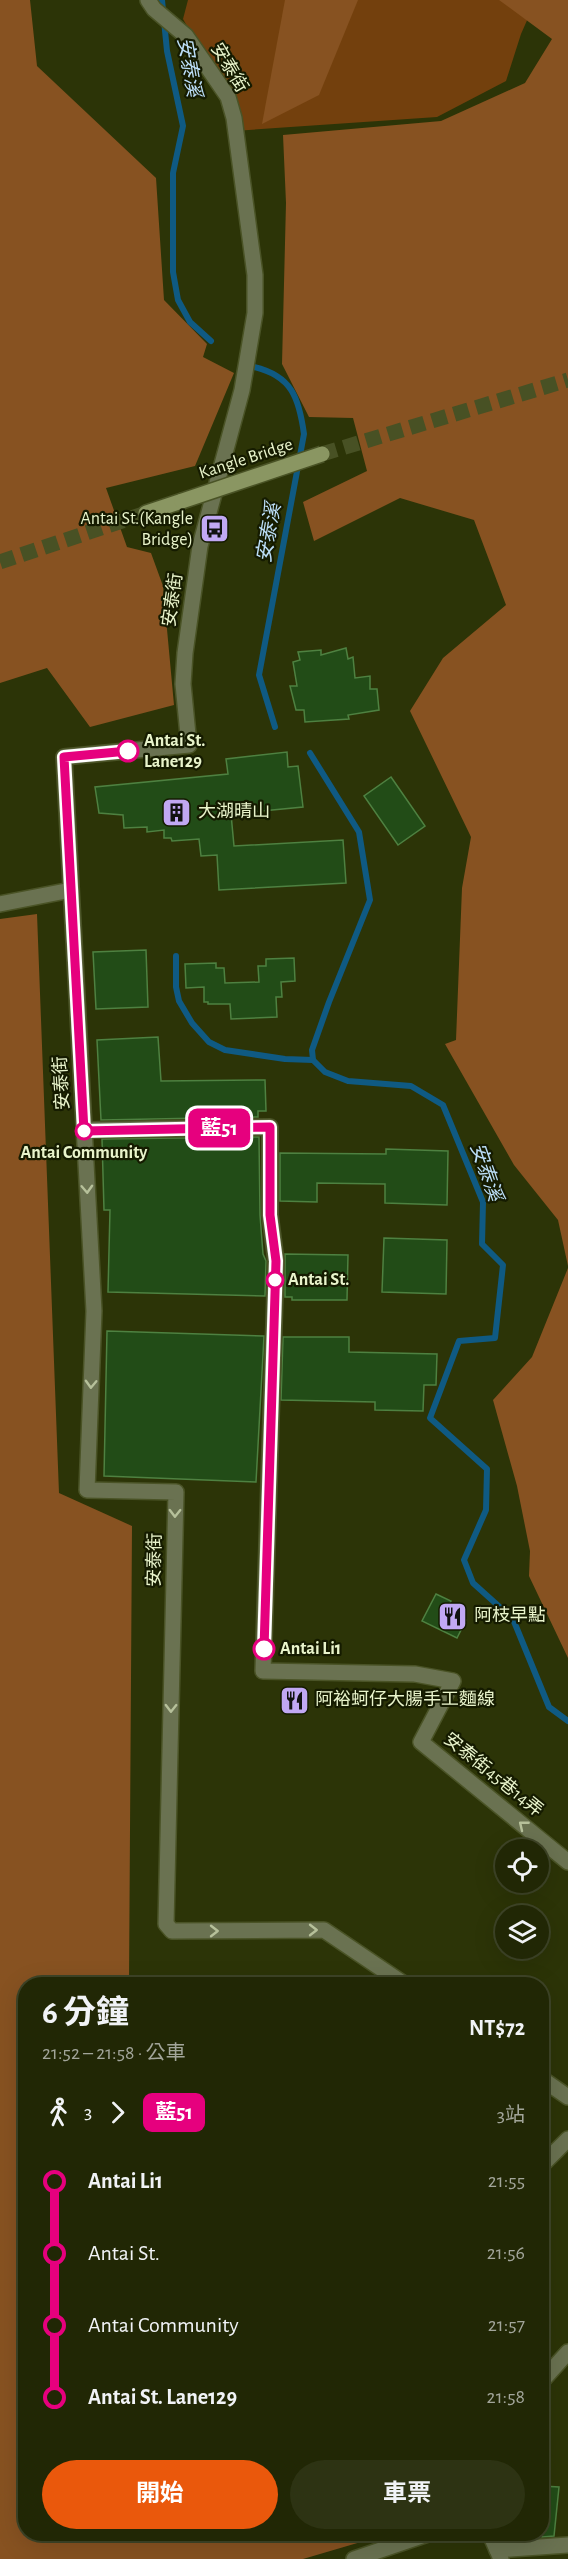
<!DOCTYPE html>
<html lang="zh-TW">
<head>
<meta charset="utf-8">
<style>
	:root { --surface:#212705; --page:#2d3313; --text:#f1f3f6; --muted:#a2a59a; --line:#3e4427; --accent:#ea580c }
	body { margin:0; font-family:"Alegreya Sans","Noto Sans TC",sans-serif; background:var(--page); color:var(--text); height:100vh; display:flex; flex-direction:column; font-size:22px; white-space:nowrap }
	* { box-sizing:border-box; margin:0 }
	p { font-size:20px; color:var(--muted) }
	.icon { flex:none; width:33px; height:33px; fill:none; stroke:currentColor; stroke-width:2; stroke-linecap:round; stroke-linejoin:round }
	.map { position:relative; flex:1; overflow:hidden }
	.panel { position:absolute; left:18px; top:1977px; width:531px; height:564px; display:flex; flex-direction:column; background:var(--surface); border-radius:24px; box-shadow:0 6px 24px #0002,0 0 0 2px var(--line) }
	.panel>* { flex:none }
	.badge { padding:0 12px; border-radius:9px; font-size:21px; line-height:39px }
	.buttons { position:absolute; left:495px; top:1839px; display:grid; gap:12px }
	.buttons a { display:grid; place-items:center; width:54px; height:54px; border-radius:50%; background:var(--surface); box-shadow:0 6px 24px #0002,0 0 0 2px var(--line); font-size:30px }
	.map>.badge { position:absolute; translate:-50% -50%; box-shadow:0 0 0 3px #fff }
	.legs { display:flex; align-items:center; gap:9px; height:66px; padding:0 24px; font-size:20px }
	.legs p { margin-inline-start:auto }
	.overview { display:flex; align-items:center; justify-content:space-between; height:102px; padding:0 24px }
	h1 { font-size:33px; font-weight:700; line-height:45px }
	.primary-button { display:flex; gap:12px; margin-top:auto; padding:12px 24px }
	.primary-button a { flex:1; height:69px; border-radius:36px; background:var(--accent); color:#fff; font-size:24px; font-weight:700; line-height:69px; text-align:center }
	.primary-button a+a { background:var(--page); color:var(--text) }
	ul { padding:0 24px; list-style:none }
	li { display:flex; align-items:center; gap:21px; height:72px; font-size:22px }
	li i { display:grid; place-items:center; width:9px; height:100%; margin:0 8px; background:currentColor }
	li i::after { content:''; width:15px; height:15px; margin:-8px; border:4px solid; border-radius:50%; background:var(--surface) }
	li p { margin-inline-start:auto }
	li:first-child i { background:linear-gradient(#0000 50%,currentColor 0) }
	li:last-child i { background:linear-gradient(currentColor 50%,#0000 0) }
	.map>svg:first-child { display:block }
</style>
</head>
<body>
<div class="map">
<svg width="568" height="2559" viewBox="0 0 568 2559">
	<rect width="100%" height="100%" fill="#2c3407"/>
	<!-- green -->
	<polygon fill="#73400d" points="188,0 536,0 521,34 506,81 437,117 234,131 230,102 183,19"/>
	<!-- forest -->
	<g fill="#875221">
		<polygon points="0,0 30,0 37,66 156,178 164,300 207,344 203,357 234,373 195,466 106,488 127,547 151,553 163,586 174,705 90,727 47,668 0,683"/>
		<polygon points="285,0 358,0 319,95 262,124"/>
		<polygon points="499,0 568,0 568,1266 558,1220 514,1165 445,1044 456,1040 462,888 471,837 410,711 443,658 506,605 474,520 400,498 314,541 303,502 367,471 353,418 309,417 282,364 286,203 283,135 441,121 525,83 552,39"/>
		<polygon points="37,914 59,1493 132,1526 129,1984 26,1984 26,2534 388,2534 303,2559 0,2559 0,919"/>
		<polygon points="568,1268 568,1658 529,1576 530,1551 517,1486 493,1400 532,1357"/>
	</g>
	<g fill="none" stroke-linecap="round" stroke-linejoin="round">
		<!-- stream -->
		<g stroke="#0f5a83" stroke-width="6">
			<polyline points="162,0 167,51 183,126 173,173 173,272 178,300 190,322 211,341"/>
			<path d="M254,367C292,376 299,398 304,434L259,675L275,727"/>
			<polyline points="310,753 359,832 370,900 329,1002 312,1050 313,1060 325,1072 348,1081 411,1086 443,1105 483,1202 482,1244 503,1265 495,1338 459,1341 430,1418 487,1469 486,1510 464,1560 473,1583 513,1619 549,1707 568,1721"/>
			<polyline points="176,956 176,987 179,1001 192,1023 209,1042 225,1050 285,1059 313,1060"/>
		</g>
	</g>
	<!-- building -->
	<g fill="#224c17" stroke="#4e8141" stroke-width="1.5">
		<polygon points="346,648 348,659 353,657 355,678 370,676 370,689 377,689 379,710 348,715 349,719 305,722 304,710 296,710 290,686 297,686 293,662 300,660 298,652 321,650 321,655"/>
		<polygon points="287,752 288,767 298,766 303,807 231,814 234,846 343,840 346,883 219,890 217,855 201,856 199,839 172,841 171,838 164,838 164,830 147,832 147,827 124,828 123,815 99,813 95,787 228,774 226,759"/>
		<polygon points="391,777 425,826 398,845 364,796"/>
		<polygon points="146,950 148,1007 96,1009 93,952"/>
		<polygon points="294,958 295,981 281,982 282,997 276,997 277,1017 231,1019 230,1004 208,1004 208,1002 204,1002 204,987 186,988 185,964 216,963 216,968 224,968 225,983 259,982 258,966 266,966 266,959"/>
		<polygon points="158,1037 161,1081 265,1080 266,1111 258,1111 258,1117 101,1120 97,1040"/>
		<polygon points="259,1137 260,1215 263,1254 266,1261 265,1296 108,1292 110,1210 104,1210 102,1139"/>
		<polygon points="386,1149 448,1151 447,1205 385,1203 385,1184 317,1183 317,1202 280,1201 280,1153 386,1154"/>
		<polygon points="384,1238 447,1240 446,1294 382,1292"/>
		<polygon points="285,1254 348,1255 347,1300 292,1300 292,1297 285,1297"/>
		<polygon points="107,1331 264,1336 256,1482 104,1476"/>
		<polygon points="283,1337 349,1337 349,1352 437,1354 436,1385 424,1385 423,1411 375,1410 375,1402 281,1400"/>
		<polygon points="436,1594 451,1601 449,1605 458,1610 455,1614 466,1620 457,1638 422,1621"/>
		<polygon points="542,2486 559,2487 554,2536 542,2537"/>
	</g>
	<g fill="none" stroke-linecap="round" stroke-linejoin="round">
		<!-- secondary-tunnel -->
		<g stroke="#485124" stroke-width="15" stroke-dasharray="15 8" stroke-linecap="butt">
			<polyline points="322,454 568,380"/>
			<polyline points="0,562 146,513"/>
		</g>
		<defs>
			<g id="street">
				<polyline points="148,0 154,9 186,36 228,97 234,118 255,275 255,313 242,390 200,546 185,653 183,684 189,745 64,757 94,1311 87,1490 176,1492 166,1924 172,1931 324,1930 404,1984"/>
				<polyline points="0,904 71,890"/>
				<polyline points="84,1130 270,1127 270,1215 276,1261 263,1671 415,1674 453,1681 421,1742 568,1862"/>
				<polyline points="542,2079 568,2097"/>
				<polyline points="542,2165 568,2139"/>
				<polyline points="542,2381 568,2352"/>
				<polyline points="490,2534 501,2559"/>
				<polyline points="497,2550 568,2545"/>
				<polyline points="354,2559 428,2534"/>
			</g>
			<polyline id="secondary" points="146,513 182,501"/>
		</defs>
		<!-- street casing -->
		<use href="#street" stroke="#4a5326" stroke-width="18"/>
		<!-- secondary casing -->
		<use href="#secondary" stroke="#4a5326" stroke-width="18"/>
		<!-- street -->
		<use href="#street" stroke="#6a7251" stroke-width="15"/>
		<!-- secondary -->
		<use href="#secondary" stroke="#8a9662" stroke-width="15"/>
		<defs>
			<polyline id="secondary-bridge" points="182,501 322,454"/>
		</defs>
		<!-- secondary-bridge casing -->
		<use href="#secondary-bridge" stroke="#4a5326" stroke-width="18" stroke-linecap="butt"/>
		<!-- secondary-bridge -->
		<use href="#secondary-bridge" stroke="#8a9662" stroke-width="15"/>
	</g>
	<!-- one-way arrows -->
	<defs><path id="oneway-chevron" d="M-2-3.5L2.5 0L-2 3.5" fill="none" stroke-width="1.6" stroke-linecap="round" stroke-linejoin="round" transform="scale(1.5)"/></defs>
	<g stroke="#b6c09a">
		<use href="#oneway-chevron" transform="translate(87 1189) rotate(87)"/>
		<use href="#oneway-chevron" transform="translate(91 1384) rotate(92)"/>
		<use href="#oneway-chevron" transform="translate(175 1513) rotate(91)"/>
		<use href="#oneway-chevron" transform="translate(171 1708) rotate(91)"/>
		<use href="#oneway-chevron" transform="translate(523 1825) rotate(-141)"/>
		<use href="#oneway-chevron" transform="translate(313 1930)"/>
		<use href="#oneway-chevron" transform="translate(214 1931)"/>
	</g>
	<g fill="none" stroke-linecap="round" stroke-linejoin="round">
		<defs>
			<polyline id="line-1" points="128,751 64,757 84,1131 270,1127 270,1215 276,1261 264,1649"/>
		</defs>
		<!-- line-1 casing -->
		<use href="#line-1" stroke="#fff" stroke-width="14"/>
		<!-- line-1 -->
		<use href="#line-1" stroke="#e6007e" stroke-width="9"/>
	</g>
	<!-- icons -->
	<defs>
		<symbol id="bus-square" viewBox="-11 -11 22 22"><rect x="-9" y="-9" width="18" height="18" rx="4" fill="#c1a8f3" stroke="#151b00"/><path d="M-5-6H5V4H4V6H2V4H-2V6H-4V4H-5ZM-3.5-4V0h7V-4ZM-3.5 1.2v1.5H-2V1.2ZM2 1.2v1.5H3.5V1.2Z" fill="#111"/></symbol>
		<symbol id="building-square" viewBox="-11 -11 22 22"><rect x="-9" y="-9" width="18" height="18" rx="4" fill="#c1a8f3" stroke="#151b00"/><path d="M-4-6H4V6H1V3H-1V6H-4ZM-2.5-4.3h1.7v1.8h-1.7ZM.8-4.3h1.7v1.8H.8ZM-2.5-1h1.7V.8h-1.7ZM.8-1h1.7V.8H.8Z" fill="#111"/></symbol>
		<symbol id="restaurant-square" viewBox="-11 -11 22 22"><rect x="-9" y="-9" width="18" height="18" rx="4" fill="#c1a8f3" stroke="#151b00"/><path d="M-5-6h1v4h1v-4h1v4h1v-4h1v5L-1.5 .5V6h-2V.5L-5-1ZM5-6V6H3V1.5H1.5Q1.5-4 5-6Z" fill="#111"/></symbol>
	</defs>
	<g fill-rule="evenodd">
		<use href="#bus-square" x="198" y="512" width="33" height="33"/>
		<use href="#building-square" x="160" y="796" width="33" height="33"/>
		<use href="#restaurant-square" x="436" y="1600" width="33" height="33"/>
		<use href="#restaurant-square" x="278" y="1684" width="33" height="33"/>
	</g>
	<!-- markers -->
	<g fill="#fff" stroke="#e6007e" stroke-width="3">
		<circle cx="128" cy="751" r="10"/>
		<circle cx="84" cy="1131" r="8"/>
		<circle cx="275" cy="1280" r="8"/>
		<circle cx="264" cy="1649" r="10"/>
	</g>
	<g text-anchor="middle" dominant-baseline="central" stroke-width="4.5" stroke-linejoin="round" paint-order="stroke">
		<!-- street labels -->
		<g font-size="18" fill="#e9f4cb" stroke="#151b00">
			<text transform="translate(229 68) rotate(59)">安泰街</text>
			<text transform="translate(246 459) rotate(-18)">Kangle Bridge</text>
			<text transform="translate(173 600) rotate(-82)">安泰街</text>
			<text transform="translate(62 1083) rotate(-93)">安泰街</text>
			<text transform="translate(155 1560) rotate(-89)">安泰街</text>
			<text transform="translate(493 1775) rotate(39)">安泰街45巷14弄</text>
		</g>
		<!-- poi labels -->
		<g font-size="18" fill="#e9f4cb" stroke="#151b00" text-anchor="start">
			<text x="193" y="519" text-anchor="end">Antai St.(Kangle<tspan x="193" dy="21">Bridge)</tspan></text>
			<text x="198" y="812">大湖晴山</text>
			<text x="474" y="1616">阿枝早點</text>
			<text x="315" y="1700">阿裕蚵仔大腸手工麵線</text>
		</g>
		<!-- stop labels -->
		<g font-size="18" font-weight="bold" fill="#e9f4cb" stroke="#151b00" text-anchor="start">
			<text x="144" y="741">Antai St.<tspan x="144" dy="21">Lane129</tspan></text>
			<text x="84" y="1153" text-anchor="middle">Antai Community</text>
			<text x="288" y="1280">Antai St.</text>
			<text x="280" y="1649">Antai Li1</text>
		</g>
		<!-- water labels -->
		<g font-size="20" font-style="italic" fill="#bcdef7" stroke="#151b00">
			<text transform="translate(189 67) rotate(80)">安泰溪</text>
			<text transform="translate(269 533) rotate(-80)">安泰溪</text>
			<text transform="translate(486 1172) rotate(71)">安泰溪</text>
		</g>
	</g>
</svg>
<div class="buttons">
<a><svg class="icon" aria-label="locate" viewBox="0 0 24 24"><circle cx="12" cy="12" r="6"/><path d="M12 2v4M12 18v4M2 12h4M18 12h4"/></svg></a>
<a><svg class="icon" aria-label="layers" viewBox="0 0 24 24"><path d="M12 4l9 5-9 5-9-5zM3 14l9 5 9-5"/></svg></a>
</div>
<b class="badge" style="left:219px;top:1128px;background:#e6007e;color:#fff">藍51</b>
<section class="panel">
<div class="overview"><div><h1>6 分鐘</h1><p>21:52 – 21:58 · 公車</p></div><b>NT$72</b></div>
<div class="legs"><svg class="icon" aria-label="walk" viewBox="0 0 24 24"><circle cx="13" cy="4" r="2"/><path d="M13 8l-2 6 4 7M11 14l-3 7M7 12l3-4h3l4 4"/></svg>3<svg class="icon" aria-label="forward" viewBox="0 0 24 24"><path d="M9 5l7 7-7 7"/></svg><b class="badge" style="background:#e6007e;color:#fff">藍51</b><p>3站</p></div>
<ul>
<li><i style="color:#e6007e"></i><b>Antai Li1</b><p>21:55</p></li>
<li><i style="color:#e6007e"></i><span>Antai St.</span><p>21:56</p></li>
<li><i style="color:#e6007e"></i><span>Antai Community</span><p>21:57</p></li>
<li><i style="color:#e6007e"></i><b>Antai St. Lane129</b><p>21:58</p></li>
</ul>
<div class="primary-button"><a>開始</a><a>車票</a></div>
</section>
</div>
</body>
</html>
